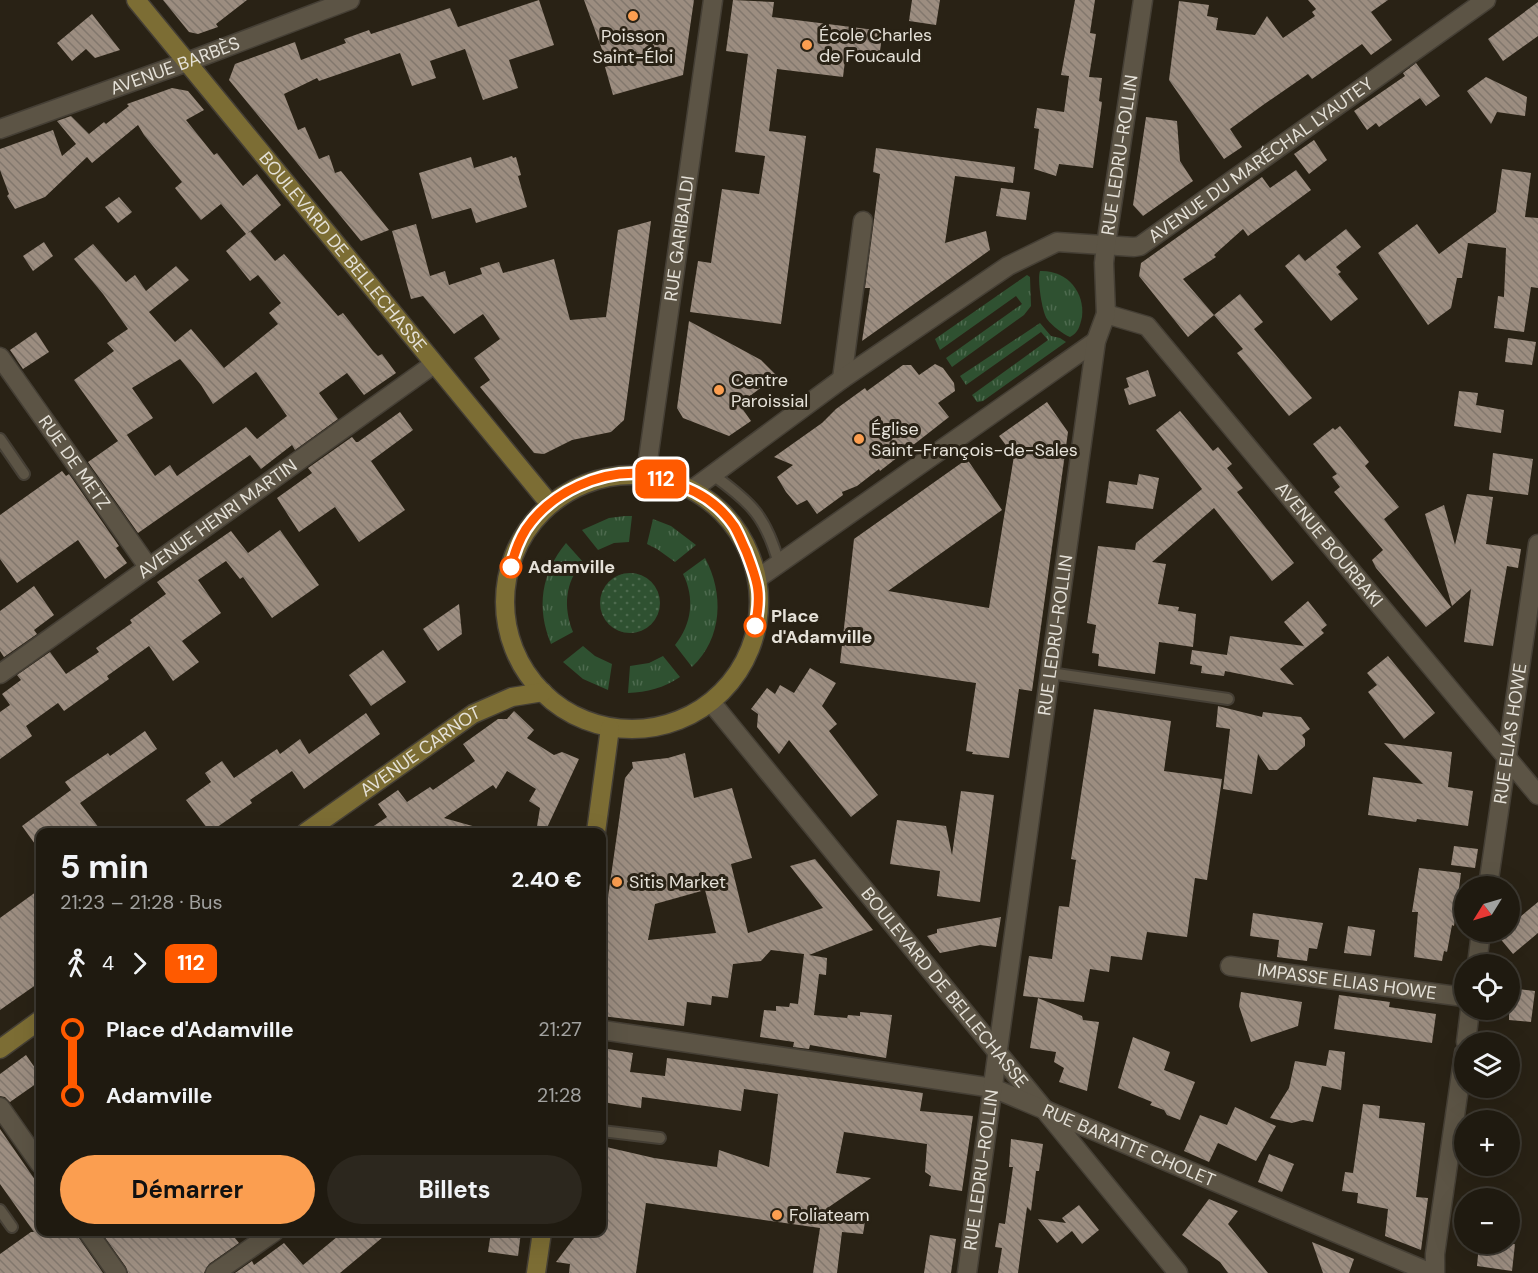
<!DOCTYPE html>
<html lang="fr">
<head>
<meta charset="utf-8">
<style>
	:root { --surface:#1f1a10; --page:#2c271e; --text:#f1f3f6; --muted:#a1a19f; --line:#3c3830; --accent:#fb9e50 }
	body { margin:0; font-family:"DM Sans",sans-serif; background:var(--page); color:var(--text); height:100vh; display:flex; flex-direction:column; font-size:22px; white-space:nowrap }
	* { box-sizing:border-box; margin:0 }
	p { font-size:20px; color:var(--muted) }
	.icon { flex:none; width:33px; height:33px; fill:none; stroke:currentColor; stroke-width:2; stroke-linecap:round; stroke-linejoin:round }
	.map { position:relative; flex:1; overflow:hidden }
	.details { position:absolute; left:36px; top:828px; width:570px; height:408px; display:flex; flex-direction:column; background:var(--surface); border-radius:12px; box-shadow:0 6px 24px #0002,0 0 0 2px var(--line) }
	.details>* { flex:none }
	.badge { padding:0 12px; border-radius:9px; font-size:21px; line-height:39px }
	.needle { width:39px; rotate:233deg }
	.controls { position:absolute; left:1454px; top:876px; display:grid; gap:12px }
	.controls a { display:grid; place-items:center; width:66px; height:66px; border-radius:50%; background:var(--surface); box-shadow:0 6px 24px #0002,0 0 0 2px var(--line); font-size:30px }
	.map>.badge { position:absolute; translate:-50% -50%; box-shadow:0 0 0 3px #fff }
	.legs { display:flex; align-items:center; gap:9px; height:66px; padding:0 24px; font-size:20px }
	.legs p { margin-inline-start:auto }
	.overview { display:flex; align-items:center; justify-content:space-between; height:102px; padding:0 24px }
	h1 { font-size:33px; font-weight:700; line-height:45px }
	.action { display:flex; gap:12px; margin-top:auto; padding:12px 24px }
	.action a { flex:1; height:69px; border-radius:36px; background:var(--accent); color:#111; font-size:24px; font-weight:700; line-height:69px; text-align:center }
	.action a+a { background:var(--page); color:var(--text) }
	ul { padding:0 24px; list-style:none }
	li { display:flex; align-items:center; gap:21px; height:66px; font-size:22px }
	li i { display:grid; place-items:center; width:9px; height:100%; margin:0 8px; background:currentColor }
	li i::after { content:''; width:15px; height:15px; margin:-8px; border:4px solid; border-radius:50%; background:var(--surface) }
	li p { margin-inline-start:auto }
	li:first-child i { background:linear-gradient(#0000 50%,currentColor 0) }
	li:last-child i { background:linear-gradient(currentColor 50%,#0000 0) }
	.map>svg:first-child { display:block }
</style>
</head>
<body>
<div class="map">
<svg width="1538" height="1273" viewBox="0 0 1538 1273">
	<defs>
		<pattern id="grass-tufts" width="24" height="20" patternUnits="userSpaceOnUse" patternTransform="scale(1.5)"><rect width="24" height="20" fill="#2f5131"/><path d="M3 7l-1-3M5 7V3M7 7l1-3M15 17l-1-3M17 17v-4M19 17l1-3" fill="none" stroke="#4d6a4e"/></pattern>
		<pattern id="park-dots" width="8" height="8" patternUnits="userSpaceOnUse" patternTransform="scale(1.5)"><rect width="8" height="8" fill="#2f5131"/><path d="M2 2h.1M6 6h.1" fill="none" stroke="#4d6a4e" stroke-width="1.8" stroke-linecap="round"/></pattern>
		<pattern id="building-back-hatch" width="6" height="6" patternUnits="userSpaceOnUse" patternTransform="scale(1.5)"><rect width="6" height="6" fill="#9c8d80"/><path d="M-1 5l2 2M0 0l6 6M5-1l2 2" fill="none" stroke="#82776d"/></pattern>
	</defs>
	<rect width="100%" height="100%" fill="#292215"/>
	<!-- grass -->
	<g fill="url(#grass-tufts)">
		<path d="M1040,271C1067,270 1085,292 1082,317C1080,326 1078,333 1070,337C1063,334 1052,326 1047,319C1042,312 1037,279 1040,271Z"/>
		<polygon points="1027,275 1030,277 1031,306 1024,315 952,367 946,358 1022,304 1016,296 940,350 935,339"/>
		<polygon points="1040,323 1051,336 1060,338 1066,342 983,401 977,402 972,395 1048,340 1041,332 966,385 960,376"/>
		<polygon points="625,516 632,516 629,542 614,543 598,550 582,530 609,518"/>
		<polygon points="653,519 671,526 696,545 675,562 657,549 647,544"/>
		<path d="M566,543L583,562C565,582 563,607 573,632L551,644C536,608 541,573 566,543Z"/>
		<path d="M705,558C724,593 723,638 692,667L675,645C692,624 695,598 683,574Z"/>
		<polygon points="583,646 595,656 612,664 608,690 583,679 563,662"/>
		<path d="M663,656L680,677C664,688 647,692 628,693L630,666L649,663Z"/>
	</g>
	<!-- park -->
	<circle fill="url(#park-dots)" cx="630" cy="603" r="30"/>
	<!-- building -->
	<g fill="url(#building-back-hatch)" fill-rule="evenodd">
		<polygon points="163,0 247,0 216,24 218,27 198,34 189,32"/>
		<polygon points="539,0 554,45 509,60 518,88 483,100 465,49 430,61 436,78 412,86 400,53 319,81 317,78 284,94 298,130 305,127 319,159 329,155 335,173 341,171 389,230 361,241 229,80 235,64 295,42 301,60 346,43 344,39 369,30 371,34 450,8 458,27"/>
		<polygon points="584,0 694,0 683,75 613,95 605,67 608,66"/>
		<polygon points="733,0 774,2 772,17 883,31 879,57 846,53 843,77 777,69 769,131 806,136 781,324 690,312 698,261 711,263 722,189 759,194 765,156 735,152 748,54 726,51"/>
		<polygon points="912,0 940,0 936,25 909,21"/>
		<polygon points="1075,0 1095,0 1090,33 1096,34 1089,77 1102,78 1099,101 1102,102 1093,168 1059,164 1056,176 1034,169 1039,129 1034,128 1037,108 1064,112 1069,76 1061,75"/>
		<polygon points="1308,0 1388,0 1371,12 1392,40 1371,55 1362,44 1312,79 1308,74 1263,105 1230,129 1242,147 1224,159 1169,80 1179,1 1209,5 1207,16 1218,18 1216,30 1255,35 1267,16 1283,38 1315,16 1312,12 1316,9"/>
		<polygon points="1538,2 1538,36 1503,61 1488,39"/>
		<polygon points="92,14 120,50 95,58 86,49 72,61 57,43"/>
		<polygon points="1416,63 1440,96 1426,106 1420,98 1379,127 1376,123 1367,130 1354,111 1405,76 1403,73"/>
		<polygon points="1486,77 1527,97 1525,116 1497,112 1491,124 1467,91"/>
		<path d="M172,88L188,91L204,110L186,120L214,155L217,153L243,186L257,174L281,205L247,234L250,231L275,261L284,254L338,316L343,313L373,351L378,356L382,354L396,373L364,395L347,373L319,393L338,419L295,450L292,445L261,469L250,455L138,533L88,462L118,441L74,380L114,351L107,343L128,329L103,294L74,259L93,244L126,282L135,275L146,291L176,266L189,280L149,312L175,342L191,329L224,368L278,324L269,313L281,303L258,275L250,281L226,251L246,234L221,204L201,220L175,188L182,182L144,135L138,125L92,163L87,157L45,197L15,209L7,196L9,194L0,170V149L53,130L62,156L76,144L57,121L71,116L89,134L104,122L106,124L129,106L127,104ZM180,359L201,385L213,404L256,372L287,416L257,439L246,427L177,476L170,465L155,476L127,435L125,436L153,418L132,388Z"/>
		<polygon points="1146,117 1177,121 1180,161 1193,181 1143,216 1133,205"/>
		<polygon points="1314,140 1327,160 1309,174 1294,154"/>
		<polygon points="876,148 1015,167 1013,183 955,176 945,243 986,231 990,250 862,341 870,288 865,288 880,174 873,172"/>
		<polygon points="512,156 513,158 516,157 521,175 518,176 527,207 476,223 471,208 432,219 419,173 471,157 474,168"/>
		<polygon points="1502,169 1531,173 1525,217 1538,218 1538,288 1531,287 1524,332 1494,328 1498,296 1504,297 1506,248 1468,243 1462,278 1457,278 1451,308 1428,325 1378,253 1417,224 1439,254 1496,212"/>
		<polygon points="1296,170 1311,190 1248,236 1243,229 1214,255 1216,257 1183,279 1214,315 1188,337 1139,276 1141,263 1262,177 1270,188"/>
		<polygon points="1001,188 1030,192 1026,220 996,216"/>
		<polygon points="119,197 132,212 118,223 105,207"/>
		<polygon points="651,221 624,420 611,432 572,440 544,454 534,453 480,387 490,380 474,358 500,339 483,314 454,334 423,296 411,299 392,231 416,224 430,276 445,271 449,285 482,274 480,268 499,262 503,273 554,259 570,320 606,317 618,230"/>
		<polygon points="1346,229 1361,247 1336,267 1341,272 1338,274 1358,299 1331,321 1285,266 1299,254 1305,261"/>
		<polygon points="44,242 53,256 33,271 23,256"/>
		<polygon points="1240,294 1263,322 1254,329 1312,398 1289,416 1237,353 1243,349 1214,315"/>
		<polygon points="689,321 761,360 777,376 739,404 751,421 729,436 683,418 677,408"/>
		<polygon points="36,332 49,352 23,369 10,350"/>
		<polygon points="1508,338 1536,342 1532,365 1505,362"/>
		<polygon points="935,364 943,368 954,383 955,391 938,403 949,417 880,471 879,469 857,486 842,492 843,495 817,514 807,500 797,505 786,492 777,477 793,465 774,457 822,423 836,409 865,388 867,391 903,365 911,365 919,375"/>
		<polygon points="1148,370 1156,396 1129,405 1124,389 1129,387 1126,378"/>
		<polygon points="1459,391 1478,393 1476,405 1504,410 1501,433 1454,426"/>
		<polygon points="1047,402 1068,432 1032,691 1019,689 1009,758 972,754 973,752 966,751 976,683 840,663 854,539 967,459 1002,510 888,591 989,608 1014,456 999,436"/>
		<polygon points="1180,411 1213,451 1218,447 1232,464 1227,468 1243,488 1237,492 1294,563 1272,581 1214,508 1152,562 1166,564 1158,604 1179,607 1178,611 1196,614 1193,647 1159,642 1155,674 1098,666 1099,654 1092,653 1096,625 1087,623 1098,546 1135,550 1136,543 1202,489 1156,430"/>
		<polygon points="400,412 413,430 371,461 405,510 359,542 335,507 299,532 277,498 312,473 308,468 352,437 356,442 358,442"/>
		<polygon points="1340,426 1369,462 1365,466 1399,507 1384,519 1451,607 1426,627 1376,568 1372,560 1383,550 1334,492 1340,487 1332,477 1337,474 1313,444 1333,428 1335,430"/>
		<polygon points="1493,453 1533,459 1528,495 1489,490"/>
		<polygon points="62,471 66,476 69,474 119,546 116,548 127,563 105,579 78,540 17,583 0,559 0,515"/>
		<polygon points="1139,474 1159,478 1153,509 1106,503 1109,481 1137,485"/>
		<polygon points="1467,494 1493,497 1486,544 1521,549 1518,568 1507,566 1493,646 1464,642 1471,589 1452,606 1425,514 1444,505 1455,545"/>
		<polygon points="280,530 319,585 272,618 243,577 240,579 226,561 198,580 221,613 182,641 199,662 173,681 149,646 107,676 109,679 64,711 58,703 26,726 32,736 0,759 0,712 10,705 2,694 21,680 17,675 50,652 66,674 99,652 96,648 132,623 130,620 166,594 157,582 231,531 248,553"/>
		<polygon points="34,586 54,615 34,630 37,634 4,657 0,651 0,611"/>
		<polygon points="1308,601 1327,625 1321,630 1324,633 1280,669 1294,685 1225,671 1224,676 1201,673 1202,666 1190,664 1192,650 1227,655 1230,636 1304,646 1284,622"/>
		<polygon points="459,604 462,634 438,651 423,629"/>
		<polygon points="383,650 406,682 371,706 349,675"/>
		<polygon points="1388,656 1435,713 1404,739 1368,692 1377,685 1367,673"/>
		<polygon points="810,668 836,683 822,706 837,724 829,731 878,795 851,817 789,740 779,754 757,727 758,714 751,709 767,688 775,694 780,685 794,693"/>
		<polygon points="1218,706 1262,717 1263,712 1301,717 1310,729 1302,735 1305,739 1305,746 1277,770 1269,770 1258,754 1252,794 1223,789 1230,729 1216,727"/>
		<polygon points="1094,709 1171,721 1164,771 1222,779 1207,880 1195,878 1187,937 1147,932 1142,960 1111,956 1109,972 1090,969 1084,1002 1023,996 1029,956 1052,959 1059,906 1069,907 1076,860 1071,859"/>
		<polygon points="514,711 534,730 527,738 554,755 562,752 579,759 545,832 536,832 540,808 529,801 536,789 507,771 496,789 493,785 444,818 476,827 475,832 365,832 387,817 378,804 398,790 407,802 430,787 433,790 475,761 463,744 498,719 507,719"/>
		<polygon points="366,713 380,734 304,789 292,771 250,800 252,803 210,832 186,800 211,782 205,773 222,761 234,778 277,749 280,754 300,739 309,754"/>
		<polygon points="145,731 157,749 80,803 102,832 40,832 40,839 35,844 22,826 71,790 65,782 108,753 110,756"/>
		<polygon points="1384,743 1452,752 1448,787 1473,791 1468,826 1417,819 1416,822 1368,815 1373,777 1423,784"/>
		<path d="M685,753L694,798L732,788L752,858L731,864L748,933L823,908L790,866L815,859L873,930L809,955L827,958L826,975L819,974L814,1015L847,1018L848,1015L860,1016V1012L892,1015L886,1058L810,1045L809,1049L793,1047L794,1042L760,1037L764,1010L776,1011V1006L789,1007L790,1003L798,1004L804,954L771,950L761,961L733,964L728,998L712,996L711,1005L687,1002L684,1026L602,1016V939L625,778L633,768L632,762L668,758ZM705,890L716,933L648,940L655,904Z"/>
		<polygon points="961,791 994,795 980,902 937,896 940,871 890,864 897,820 946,826 952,855"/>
		<polygon points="1454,846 1478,849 1475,868 1451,865"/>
		<polygon points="1419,868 1461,873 1454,926 1452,925 1447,952 1444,951 1442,961 1414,957 1418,912 1412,912"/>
		<polygon points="40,889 40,982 0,1010 0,918"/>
		<polygon points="1538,902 1538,933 1513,954 1498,936 1503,932 1509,932 1509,926"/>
		<polygon points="1253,913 1323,923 1317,949 1309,948 1307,961 1277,957 1279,940 1250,936"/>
		<polygon points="1001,917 996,947 980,945 940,953 927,936 937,933 937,929"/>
		<polygon points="1348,926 1375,930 1371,956 1344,953"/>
		<polygon points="1509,988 1535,991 1531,1022 1509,1020"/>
		<polygon points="1241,992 1302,1002 1298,1026 1251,1042 1239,1006"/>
		<polygon points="1339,995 1390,1002 1389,1007 1436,1014 1432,1043 1334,1029"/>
		<polygon points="1038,998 1082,1016 1083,1020 1099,1022 1087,1091 1059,1082 1064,1068 1054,1062 1056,1052 1030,1048"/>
		<polygon points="1133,1037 1170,1052 1164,1070 1195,1082 1180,1120 1167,1115 1164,1110 1150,1105 1152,1102 1118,1088"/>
		<polygon points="602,1048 633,1053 630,1072 665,1076 667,1058 923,1093 920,1111 973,1116 962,1191 929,1186 931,1176 925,1172 927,1144 844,1132 836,1173 871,1178 826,1209 866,1216 863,1234 842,1232 837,1273 813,1273 820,1228 646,1203 636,1273 569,1273 570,1264 556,1262 574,1238 575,1232 602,1232 602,1146 654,1158 717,1167 719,1150 769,1167 778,1094 744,1089 741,1111 642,1097 641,1108 602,1102"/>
		<polygon points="1329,1050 1345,1052 1341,1090 1322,1086 1313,1122 1303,1120 1292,1123 1270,1118 1289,1088 1295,1061 1326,1066"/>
		<polygon points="26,1055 40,1075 40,1081 10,1102 5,1097 0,1096 0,1074"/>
		<polygon points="1363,1104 1380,1106 1379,1118 1425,1123 1416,1197 1428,1198 1421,1250 1385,1236 1388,1209 1357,1203 1358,1193 1342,1191 1345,1172 1353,1173"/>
		<polygon points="1235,1107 1276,1126 1256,1161 1218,1143 1209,1162 1184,1151 1200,1115 1227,1125"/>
		<polygon points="0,1129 40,1187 40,1232 77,1232 79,1238 103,1273 0,1273 0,1254 31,1232 34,1232 0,1184"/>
		<polygon points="1011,1139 1043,1144 1039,1171 1036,1171 1031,1211 1027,1207 1018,1273 998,1273 1002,1248 995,1247 999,1223 1005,1224 1013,1167 1009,1167"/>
		<polygon points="1269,1154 1294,1164 1282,1192 1258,1182"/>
		<polygon points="1209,1199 1238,1211 1228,1224 1268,1273 1228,1273 1220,1262 1182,1235"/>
		<polygon points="1079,1205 1099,1230 1082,1244 1072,1231 1057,1243 1038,1219 1066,1223 1062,1218"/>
		<polygon points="101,1232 230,1232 239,1243 209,1264 204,1273 128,1273 126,1267"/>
		<polygon points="343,1232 389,1232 340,1273 235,1273 252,1261 254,1265 284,1243 303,1265"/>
		<polygon points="491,1232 521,1232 518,1256 488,1252"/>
		<polygon points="930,1235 956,1239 951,1273 924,1273"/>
		<polygon points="1312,1242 1354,1259 1349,1273 1323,1273"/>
		<polygon points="1479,1244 1515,1244 1512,1271 1477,1266"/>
	</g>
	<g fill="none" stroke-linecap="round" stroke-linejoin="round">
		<defs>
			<g id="lane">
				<polyline points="0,439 24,474"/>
				<path d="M713,475C752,503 766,517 779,564"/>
				<polyline points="1050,673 1228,699"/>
				<polyline points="602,1131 660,1138"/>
				<polyline points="0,1210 12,1227"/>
			</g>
			<g id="street">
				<path id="s1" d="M0,129L187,62L350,0"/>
				<path id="s2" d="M1106,314L1147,326L1538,795"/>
				<path id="s3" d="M0,357L149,568"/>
				<polyline points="842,379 863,221"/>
				<path id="s4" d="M646,474L713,0"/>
				<path id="s5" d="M693,489L842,379L1008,266L1057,242L1134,247L1140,246L1486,0"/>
				<polyline points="757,579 1096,341"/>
				<path id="s6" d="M0,674L434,364"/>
				<path id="s7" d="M711,702L1178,1273"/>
				<path id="s8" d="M1488,886L1538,544"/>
				<polyline points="1477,964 1481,932"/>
				<path id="s9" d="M1230,966L1464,997"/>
				<path id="s10" d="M602,1030L993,1088L1431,1273"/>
				<polyline points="1466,1042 1470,1010"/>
				<polyline points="0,1107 40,1164"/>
				<polyline points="88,1232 117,1273"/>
				<polyline points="215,1273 274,1232"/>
				<path id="s11" d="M967,1273L1096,341L1106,314L1104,263L1106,245L1143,0"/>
				<polyline points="1435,1273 1435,1254 1464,1053"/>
			</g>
			<g id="secondary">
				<path id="s12" d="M136,0L549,503"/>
				<circle cx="632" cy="602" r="127"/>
				<path id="s13" d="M306,832L473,714L512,697L543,692"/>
				<polyline points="596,832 610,728"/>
				<polyline points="0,1049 40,1020"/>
				<polyline points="536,1273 542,1232"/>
			</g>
		</defs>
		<!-- lane casing -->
		<use href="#lane" stroke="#453f35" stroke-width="14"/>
		<!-- street casing -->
		<use href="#street" stroke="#453f35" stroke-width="21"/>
		<!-- secondary casing -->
		<use href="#secondary" stroke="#453f35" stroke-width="21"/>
		<!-- lane -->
		<use href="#lane" stroke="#5c5445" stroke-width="10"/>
		<!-- street -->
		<use href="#street" stroke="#5c5445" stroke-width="18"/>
		<!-- secondary -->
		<use href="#secondary" stroke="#7c6d34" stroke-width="18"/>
	</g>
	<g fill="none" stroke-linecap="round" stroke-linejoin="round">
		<defs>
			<path id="line-1" d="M511,567C514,554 519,540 526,529C551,492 601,469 646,474C654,476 663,480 672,483C697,490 719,504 734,526C739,534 742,543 746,551C758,582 762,594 755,626"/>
		</defs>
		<!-- line-1 casing -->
		<use href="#line-1" stroke="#fff" stroke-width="14"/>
		<!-- line-1 -->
		<use href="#line-1" stroke="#ff5a00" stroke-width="9"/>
	</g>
	<!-- markers -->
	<g fill="#fb9e50" stroke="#292215" stroke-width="2">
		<circle cx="633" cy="16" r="6"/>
		<circle cx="807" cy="45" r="6"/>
		<circle cx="719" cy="390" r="6"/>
		<circle cx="859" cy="439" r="6"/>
		<circle cx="617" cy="882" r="6"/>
		<circle cx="777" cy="1215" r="6"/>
	</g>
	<g fill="#fff" stroke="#ff5a00" stroke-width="3">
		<circle cx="511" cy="567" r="10"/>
		<circle cx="755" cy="626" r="10"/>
	</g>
	<g text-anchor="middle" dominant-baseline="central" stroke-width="6" stroke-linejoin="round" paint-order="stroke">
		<!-- poi labels -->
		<g font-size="18" fill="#e5e1d8" stroke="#292215" text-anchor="start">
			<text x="819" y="35">École Charles<tspan x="819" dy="21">de Foucauld</tspan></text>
			<text x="633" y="36" text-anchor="middle">Poisson<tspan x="633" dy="21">Saint-Éloi</tspan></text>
			<text x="731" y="380">Centre<tspan x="731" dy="21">Paroissial</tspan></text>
			<text x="871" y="429">Église<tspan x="871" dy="21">Saint-François-de-Sales</tspan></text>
			<text x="629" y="882">Sitis Market</text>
			<text x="789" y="1215">Foliateam</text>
		</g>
		<!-- street labels -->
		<g font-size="18" fill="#e5e1d8" stroke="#292215">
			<text stroke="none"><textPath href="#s1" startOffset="186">AVENUE BARBÈS</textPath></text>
			<text stroke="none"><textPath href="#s11" startOffset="1130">RUE LEDRU-ROLLIN</textPath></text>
			<text stroke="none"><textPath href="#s5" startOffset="672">AVENUE DU MARÉCHAL LYAUTEY</textPath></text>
			<text stroke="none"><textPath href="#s4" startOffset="238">RUE GARIBALDI</textPath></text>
			<text stroke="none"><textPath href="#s12" startOffset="326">BOULEVARD DE BELLECHASSE</textPath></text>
			<text stroke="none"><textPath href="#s3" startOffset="129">RUE DE METZ</textPath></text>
			<text stroke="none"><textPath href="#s6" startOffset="267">AVENUE HENRI MARTIN</textPath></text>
			<text stroke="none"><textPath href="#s2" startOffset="327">AVENUE BOURBAKI</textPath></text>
			<text stroke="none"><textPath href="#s11" startOffset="644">RUE LEDRU-ROLLIN</textPath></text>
			<text stroke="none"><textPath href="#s8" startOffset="154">RUE ELIAS HOWE</textPath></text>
			<text stroke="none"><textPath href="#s13" startOffset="140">AVENUE CARNOT</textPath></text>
			<text stroke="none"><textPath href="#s9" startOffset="118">IMPASSE ELIAS HOWE</textPath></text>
			<text stroke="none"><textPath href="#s7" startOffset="369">BOULEVARD DE BELLECHASSE</textPath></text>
			<text stroke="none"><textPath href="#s10" startOffset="543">RUE BARATTE CHOLET</textPath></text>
			<text stroke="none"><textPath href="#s11" startOffset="104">RUE LEDRU-ROLLIN</textPath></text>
		</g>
		<!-- stop labels -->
		<g font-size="18" font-weight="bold" fill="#e5e1d8" stroke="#292215" text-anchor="start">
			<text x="528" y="567">Adamville</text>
			<text x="771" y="616">Place<tspan x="771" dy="21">d'Adamville</tspan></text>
		</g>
	</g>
</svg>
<div class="controls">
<a><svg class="needle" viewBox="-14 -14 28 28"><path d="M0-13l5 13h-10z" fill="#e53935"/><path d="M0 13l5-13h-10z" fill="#a1a19f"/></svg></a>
<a><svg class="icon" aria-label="locate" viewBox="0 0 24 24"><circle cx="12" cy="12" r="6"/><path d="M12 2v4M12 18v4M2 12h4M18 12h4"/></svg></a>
<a><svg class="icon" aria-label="layers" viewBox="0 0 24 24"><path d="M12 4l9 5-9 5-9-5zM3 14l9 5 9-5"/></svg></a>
<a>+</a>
<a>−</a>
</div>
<b class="badge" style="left:661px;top:479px;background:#ff5a00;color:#fff">112</b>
<section class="details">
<div class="overview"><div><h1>5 min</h1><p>21:23 – 21:28 · Bus</p></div><b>2.40 €</b></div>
<div class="legs"><svg class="icon" aria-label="walk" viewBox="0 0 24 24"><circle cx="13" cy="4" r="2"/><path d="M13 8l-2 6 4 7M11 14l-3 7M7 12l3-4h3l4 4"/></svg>4<svg class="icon" aria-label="forward" viewBox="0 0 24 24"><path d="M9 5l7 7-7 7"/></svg><b class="badge" style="background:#ff5a00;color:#fff">112</b></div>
<ul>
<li><i style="color:#ff5a00"></i><b>Place d'Adamville</b><p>21:27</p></li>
<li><i style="color:#ff5a00"></i><b>Adamville</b><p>21:28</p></li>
</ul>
<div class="action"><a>Démarrer</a><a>Billets</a></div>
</section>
</div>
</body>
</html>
